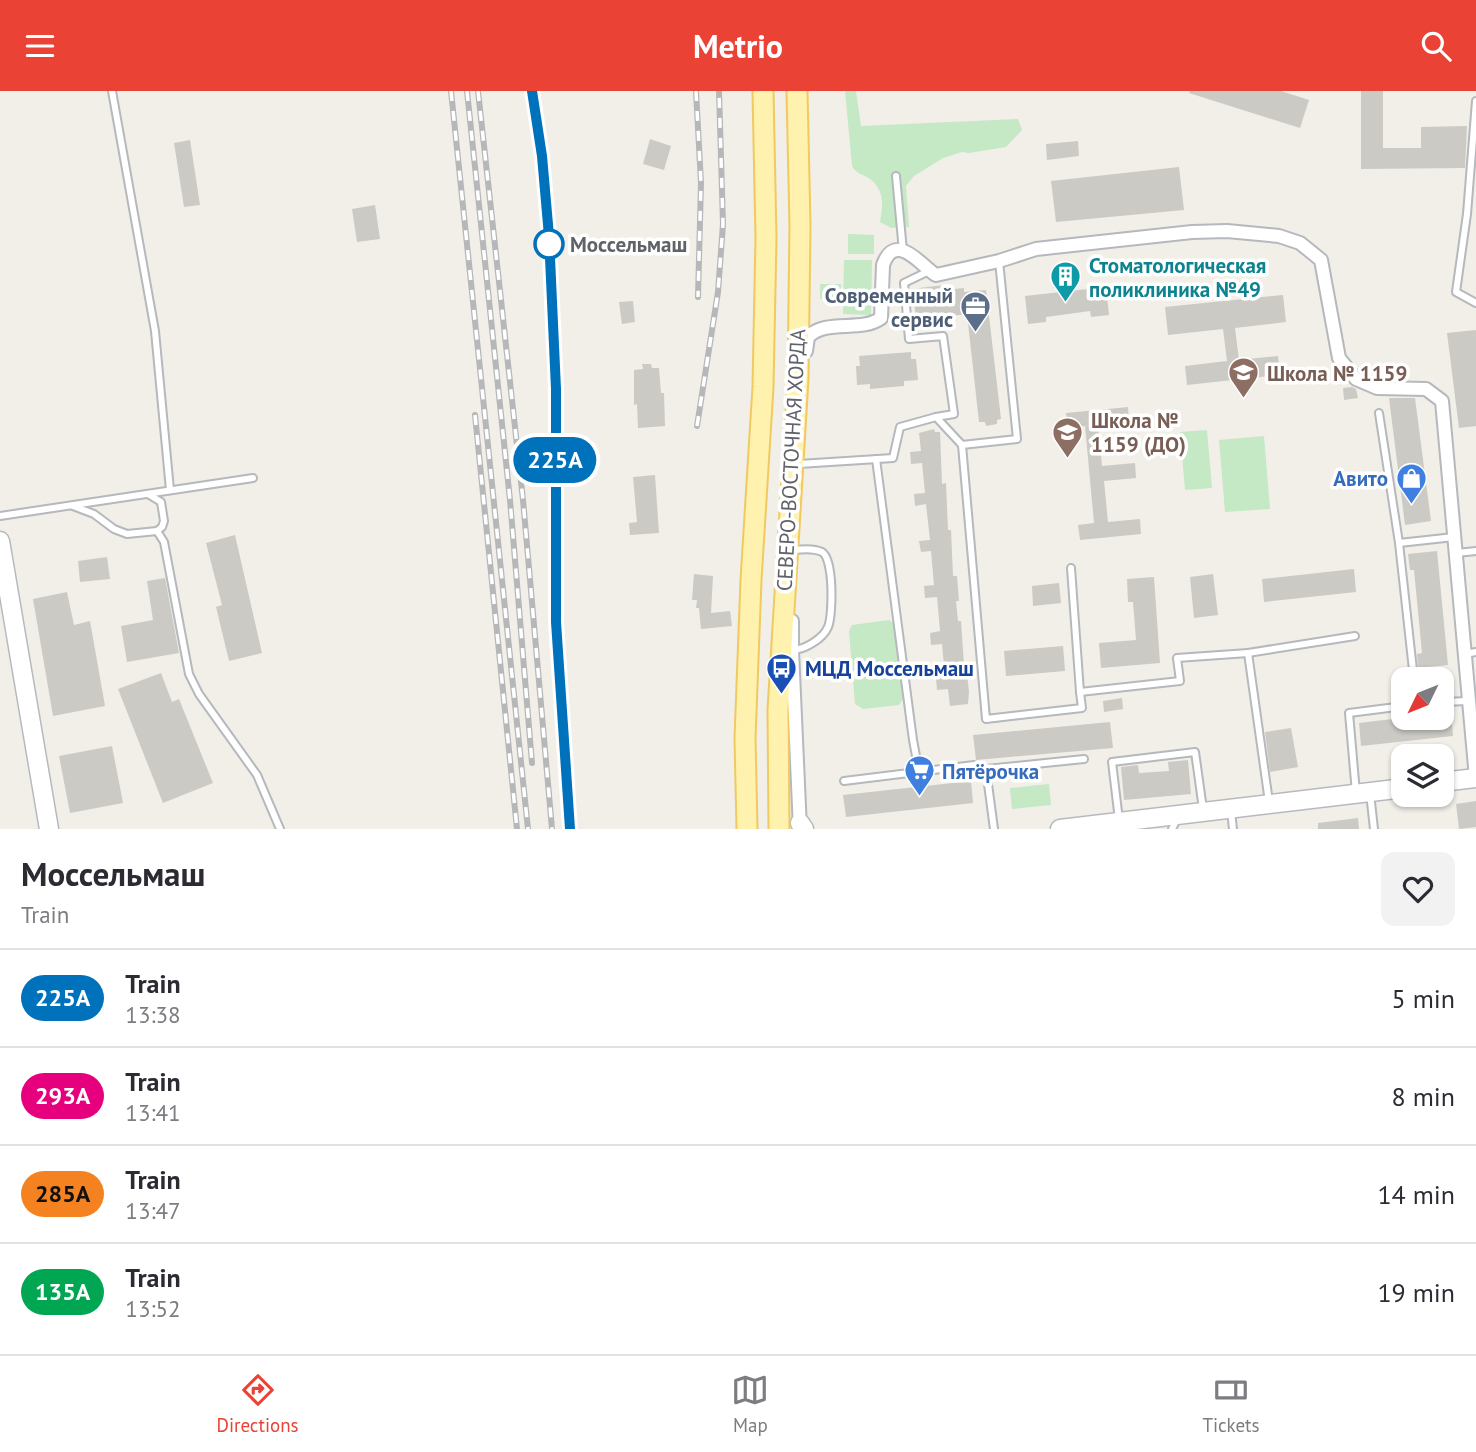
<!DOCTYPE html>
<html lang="en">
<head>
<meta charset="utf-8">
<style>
	:root { --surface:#fff; --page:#f2f2f3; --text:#2b2b33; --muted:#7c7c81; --line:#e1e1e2; --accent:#ea4335 }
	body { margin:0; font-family:"PT Sans",sans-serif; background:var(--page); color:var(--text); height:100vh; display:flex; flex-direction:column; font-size:26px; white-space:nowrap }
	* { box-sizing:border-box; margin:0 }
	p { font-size:23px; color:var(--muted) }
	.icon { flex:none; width:38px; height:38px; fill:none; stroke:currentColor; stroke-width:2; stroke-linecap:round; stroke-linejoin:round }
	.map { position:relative; height:738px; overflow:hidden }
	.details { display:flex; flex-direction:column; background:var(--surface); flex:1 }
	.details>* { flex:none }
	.badge { padding:0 14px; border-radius:23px; font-size:24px; line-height:46px }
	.needle { width:46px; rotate:227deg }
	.fabs { position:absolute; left:1391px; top:576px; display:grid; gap:14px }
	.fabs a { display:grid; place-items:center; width:63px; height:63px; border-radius:14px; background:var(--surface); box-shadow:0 2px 5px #0004; font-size:35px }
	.map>.badge { position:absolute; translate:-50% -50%; box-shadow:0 0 0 4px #fff }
	.round { display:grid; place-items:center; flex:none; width:74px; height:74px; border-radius:14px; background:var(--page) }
	.overview { display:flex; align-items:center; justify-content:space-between; height:119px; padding:0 21px }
	h1 { font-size:33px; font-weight:800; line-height:52px }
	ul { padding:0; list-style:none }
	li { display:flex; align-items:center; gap:21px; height:98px; padding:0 21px; border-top:2px solid var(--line) }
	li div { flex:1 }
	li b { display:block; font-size:26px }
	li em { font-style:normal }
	li .badge { min-width:77px; font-weight:700; text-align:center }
	header { display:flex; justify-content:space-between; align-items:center; height:91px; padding:0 21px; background:var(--accent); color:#fff; font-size:32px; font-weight:800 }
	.tab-bar { display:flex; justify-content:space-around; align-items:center; height:98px; border-top:2px solid var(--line); background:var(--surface); font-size:19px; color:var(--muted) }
	.tab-bar a { display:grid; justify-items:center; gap:4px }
	.tab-bar .current { color:var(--accent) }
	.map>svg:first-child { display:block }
</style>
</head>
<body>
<header><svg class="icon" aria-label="menu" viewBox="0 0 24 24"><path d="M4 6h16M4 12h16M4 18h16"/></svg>Metrio<svg class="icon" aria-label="search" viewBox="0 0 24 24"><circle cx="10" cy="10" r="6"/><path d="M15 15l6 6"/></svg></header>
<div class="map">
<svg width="1476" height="738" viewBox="0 0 1476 738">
	<rect width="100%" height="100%" fill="#f1efe8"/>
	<!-- green -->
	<g fill="#c5e8c5">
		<path d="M845,0H856L861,35L1018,28L1022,39L1006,56L969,62L962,61L943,67L914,85L906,95L909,136L891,137L880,131C883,114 885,100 870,88C863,83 856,83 852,75Z"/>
		<polygon points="848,143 874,144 874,163 848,163"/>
		<polygon points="844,169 872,169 871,224 843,223"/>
		<rect x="820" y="193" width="21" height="15"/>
		<polygon points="1207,339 1212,397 1185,399 1180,341"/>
		<polygon points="1264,345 1270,418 1225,421 1219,349"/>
		<polygon points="889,529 896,534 903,608 899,614 863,618 855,613 849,540 852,534"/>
		<polygon points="1049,693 1051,714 1012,718 1010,697"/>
	</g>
	<!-- building -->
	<g fill="#cccac5">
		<polygon points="1190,0 1281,0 1309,9 1300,37 1189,2"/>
		<polygon points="1361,0 1383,0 1383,57 1421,57 1421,36 1467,35 1465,77 1361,78"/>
		<polygon points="650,48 671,55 664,79 643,73"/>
		<polygon points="190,49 200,114 184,116 174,52"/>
		<polygon points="1078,50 1079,65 1047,69 1046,53"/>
		<polygon points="1179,76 1184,119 1056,131 1051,90"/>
		<polygon points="375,114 380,148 357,151 352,118"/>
		<polygon points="945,194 945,199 964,197 964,201 986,199 1001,328 997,329 997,333 986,335 985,331 979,331 967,223 916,229 914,209 911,209 910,198"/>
		<polygon points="1106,196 1109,224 1091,226 1090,220 1046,226 1046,231 1028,233 1025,205"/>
		<polygon points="1283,204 1286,231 1235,237 1239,269 1278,265 1280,284 1187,294 1185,275 1227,270 1223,238 1168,244 1165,216"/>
		<polygon points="633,210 635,231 622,233 619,211"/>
		<polygon points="1476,239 1476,335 1459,337 1447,242"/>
		<polygon points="911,261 911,268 916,268 918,289 904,290 904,295 881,297 870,298 870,293 857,294 856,275 860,275 859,265"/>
		<polygon points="642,273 651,273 652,277 659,277 661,302 664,302 665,335 638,337 637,313 634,314 634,279 643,278"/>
		<polygon points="1352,296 1356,298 1358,307 1344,309 1343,297"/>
		<polygon points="1389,307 1415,307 1431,430 1405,434"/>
		<polygon points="1128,316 1129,331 1098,334 1102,375 1135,372 1136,387 1104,390 1108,431 1140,428 1141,443 1080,449 1078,434 1094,432 1085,335 1068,337 1066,322"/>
		<polygon points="934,338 935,341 940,341 942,393 946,392 948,439 951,439 953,485 957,485 959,510 956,510 958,530 961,530 964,574 966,574 969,601 968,613 950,615 948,598 937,599 936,587 945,586 942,553 931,554 930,542 940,540 937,506 925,507 924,495 934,494 931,460 921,461 919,450 930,449 926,413 915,415 914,403 925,402 922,372 911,373 910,361 921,360 919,342"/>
		<polygon points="655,384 659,442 630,444 629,432 637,431 633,386"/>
		<polygon points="235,444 262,562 229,570 216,516 222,514 206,452"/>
		<polygon points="1437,460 1448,574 1418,577 1417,563 1422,562 1414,479 1410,479 1408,463"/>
		<polygon points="107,466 110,488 80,491 78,470"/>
		<polygon points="1354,478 1356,501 1264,511 1262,488"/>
		<polygon points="694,483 713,485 711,522 730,520 732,535 701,538 699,517 696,517 697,509 692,509"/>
		<polygon points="1213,483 1218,524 1194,527 1190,486"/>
		<polygon points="1154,486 1160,572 1101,577 1099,552 1136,549 1133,511 1128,511 1127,488"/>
		<polygon points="165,487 179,562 127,571 121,535 153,529 147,490"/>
		<polygon points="1059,492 1061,512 1033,515 1032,495"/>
		<polygon points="67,501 74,534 90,530 105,615 53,625 33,508"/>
		<polygon points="1063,555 1065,580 1006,585 1004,560"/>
		<polygon points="161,582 172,611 179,608 213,692 163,712 118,598"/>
		<polygon points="1122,607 1123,618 1104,621 1103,610"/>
		<polygon points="1451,622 1453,645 1361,655 1359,632 1409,626 1442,626 1442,623"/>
		<polygon points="1110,631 1113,657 976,669 973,644"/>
		<polygon points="1291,637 1298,676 1270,681 1265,641"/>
		<polygon points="112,655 123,712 70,722 59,665"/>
		<polygon points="1188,669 1191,703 1124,709 1121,676 1138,674 1139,682 1169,680 1168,671"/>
		<polygon points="971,690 973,712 846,726 843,704"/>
		<polygon points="1476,710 1476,736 1459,738 1456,713"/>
		<polygon points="1358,727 1359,738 1318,738 1318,732"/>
	</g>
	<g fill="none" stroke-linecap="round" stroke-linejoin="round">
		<defs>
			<g id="lane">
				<polyline points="112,0 155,240 170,399"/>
				<polyline points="1476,10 1467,123 1456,201 1476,212"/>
				<polyline points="896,85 903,160"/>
				<polyline points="929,180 904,192 909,248 943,245 954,323 936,326"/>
				<polyline points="1379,322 1399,452 1414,588"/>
				<polyline points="962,354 1017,348 999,170"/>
				<polyline points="876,368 913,649 919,681"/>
				<polyline points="799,373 893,367 900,336 936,326 962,354 986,628 1082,617 1080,601 1180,590 1177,567 1248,562 1269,711"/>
				<polyline points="73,415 94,423 114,438 127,443 157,440 162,436 164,430 161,411 148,403"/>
				<polyline points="0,425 253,387"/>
				<polyline points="157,440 164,451 189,583 199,603 257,684 280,738"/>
				<polyline points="1399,452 1454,446"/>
				<polyline points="1457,462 1476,460"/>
				<polyline points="1071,477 1080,601"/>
				<path d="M792,559C804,559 823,548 828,536C833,524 834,468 822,461C814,457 802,458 794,459"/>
				<polyline points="1248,562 1355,545"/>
				<polyline points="1465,563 1476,561"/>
				<polyline points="1442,611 1468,610"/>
				<polyline points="986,678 994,738"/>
				<polyline points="844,690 974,674 986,678 1084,668"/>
				<polyline points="1356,702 1349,622 1404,615"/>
				<polyline points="1370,702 1374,738"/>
				<polyline points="1231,720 1233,738"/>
				<polyline points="1119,729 1112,671 1195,661 1203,718"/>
				<polyline points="1172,738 1178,726"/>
			</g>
			<g id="street">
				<path d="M806,260L808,246C826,227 861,242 881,227L883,174C896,138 923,177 936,184L999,170L1036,158L1192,141L1227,140L1279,145L1300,152L1321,169L1339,267L1356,288L1377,297L1426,298L1442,310L1476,687"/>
				<polyline points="792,530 792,559 800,738"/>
			</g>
			<g id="secondary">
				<polyline points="0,450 49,738"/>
				<polyline points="1442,691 1476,687"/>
				<polyline points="800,732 804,738"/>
				<polyline points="1060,738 1404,697"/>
			</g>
			<g id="primary">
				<polyline points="747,738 745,647 751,489 763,296 766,147 763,0"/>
				<polyline points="779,738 778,619 798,288 800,135 797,0"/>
			</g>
		</defs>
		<!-- lane casing -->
		<use href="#lane" stroke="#b5b8bc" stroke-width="10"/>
		<!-- street casing -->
		<use href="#street" stroke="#b5b8bc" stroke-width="16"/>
		<!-- secondary casing -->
		<use href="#secondary" stroke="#b6babf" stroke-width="21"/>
		<!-- primary casing -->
		<use href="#primary" stroke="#f2c960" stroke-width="23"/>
		<!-- lane -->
		<use href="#lane" stroke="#fff" stroke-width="6"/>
		<!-- street -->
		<use href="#street" stroke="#fff" stroke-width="12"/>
		<!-- secondary -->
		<use href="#secondary" stroke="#fff" stroke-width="18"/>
		<!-- primary -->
		<use href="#primary" stroke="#fff2af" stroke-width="19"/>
		<defs>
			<g id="rail">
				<polyline points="451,0 528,738"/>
				<polyline points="467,0 510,409 532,672"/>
				<polyline points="478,0 523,409 552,738"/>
				<polyline points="532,0 542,65 549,145 556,298 556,531 570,738"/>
				<polyline points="696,0 701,92 698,206"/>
				<polyline points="475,324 517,738"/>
				<polyline points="697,335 718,201 723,133 719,0"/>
			</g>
		</defs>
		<!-- rail casing -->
		<use href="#rail" stroke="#b6b7b8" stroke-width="6"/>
		<!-- rail -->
		<use href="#rail" stroke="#fff" stroke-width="3.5" stroke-dasharray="10" stroke-linecap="butt"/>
	</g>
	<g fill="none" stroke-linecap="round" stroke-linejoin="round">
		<defs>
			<polyline id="line" points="532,0 542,65 549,145 556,298 556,531 570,738"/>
		</defs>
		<!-- line casing -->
		<use href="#line" stroke="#fff" stroke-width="16"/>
		<!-- line -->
		<use href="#line" stroke="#0072bc" stroke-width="10"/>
	</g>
	<!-- icons -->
	<defs>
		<symbol id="building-pin" viewBox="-11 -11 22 30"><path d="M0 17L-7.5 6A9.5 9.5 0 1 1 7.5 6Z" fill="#0f9aa8" stroke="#fff"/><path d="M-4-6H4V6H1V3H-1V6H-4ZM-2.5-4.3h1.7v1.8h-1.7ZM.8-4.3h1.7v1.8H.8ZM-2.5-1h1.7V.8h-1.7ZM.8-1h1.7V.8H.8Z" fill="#fff"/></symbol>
		<symbol id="office-pin" viewBox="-11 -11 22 30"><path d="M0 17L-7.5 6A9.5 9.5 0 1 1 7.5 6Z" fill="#5c6f8a" stroke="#fff"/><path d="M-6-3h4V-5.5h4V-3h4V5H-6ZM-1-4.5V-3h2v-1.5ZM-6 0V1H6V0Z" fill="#fff"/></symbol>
		<symbol id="school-pin" viewBox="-11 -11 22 30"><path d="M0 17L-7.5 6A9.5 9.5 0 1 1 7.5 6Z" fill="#8d6e63" stroke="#fff"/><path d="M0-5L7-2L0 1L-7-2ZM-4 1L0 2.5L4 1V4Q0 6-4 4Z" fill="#fff"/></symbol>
		<symbol id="shop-pin" viewBox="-11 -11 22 30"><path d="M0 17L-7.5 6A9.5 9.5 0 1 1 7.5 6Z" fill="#3f7fe0" stroke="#fff"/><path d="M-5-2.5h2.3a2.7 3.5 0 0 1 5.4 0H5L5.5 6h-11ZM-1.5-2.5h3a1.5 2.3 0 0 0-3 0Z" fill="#fff"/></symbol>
		<symbol id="bus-pin" viewBox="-11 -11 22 30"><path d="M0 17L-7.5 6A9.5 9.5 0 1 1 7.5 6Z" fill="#1a4fb4" stroke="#fff"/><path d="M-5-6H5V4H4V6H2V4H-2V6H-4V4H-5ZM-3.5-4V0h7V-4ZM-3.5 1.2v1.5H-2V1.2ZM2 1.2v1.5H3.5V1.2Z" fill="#fff"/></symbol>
		<symbol id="supermarket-pin" viewBox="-11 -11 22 30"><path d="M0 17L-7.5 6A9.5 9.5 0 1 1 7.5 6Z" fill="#3f7fe0" stroke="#fff"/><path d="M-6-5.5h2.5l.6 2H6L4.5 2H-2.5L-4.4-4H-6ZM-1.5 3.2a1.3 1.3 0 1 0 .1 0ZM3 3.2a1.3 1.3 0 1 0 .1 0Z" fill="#fff"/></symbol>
	</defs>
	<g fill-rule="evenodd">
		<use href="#building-pin" x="1048" y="168" width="35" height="47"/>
		<use href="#office-pin" x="958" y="198" width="35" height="47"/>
		<use href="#school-pin" x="1226" y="264" width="35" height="47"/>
		<use href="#school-pin" x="1050" y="324" width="35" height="47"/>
		<use href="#shop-pin" x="1394" y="370" width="35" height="47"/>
		<use href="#bus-pin" x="764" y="560" width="35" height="47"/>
		<use href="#supermarket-pin" x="902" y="662" width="35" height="47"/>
	</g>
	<!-- markers -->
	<circle fill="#fff" stroke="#0072bc" stroke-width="3.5" cx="549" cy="153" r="14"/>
	<g text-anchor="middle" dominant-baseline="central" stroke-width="7" stroke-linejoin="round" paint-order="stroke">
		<!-- stop labels -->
		<g font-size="21" font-weight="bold" fill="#5f6368" stroke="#fff" text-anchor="start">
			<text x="570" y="153">Моссельмаш</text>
		</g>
		<!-- culture labels -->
		<g font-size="21" font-weight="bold" fill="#0d838f" stroke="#fff" text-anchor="start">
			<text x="1089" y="174">Стоматологическая<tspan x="1089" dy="24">поликлиника №49</tspan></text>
		</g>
		<!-- service labels -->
		<g font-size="21" font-weight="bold" fill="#4e5e75" stroke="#fff" text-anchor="end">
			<text x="953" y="204">Современный<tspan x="953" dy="24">сервис</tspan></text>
		</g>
		<!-- education labels -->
		<g font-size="21" font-weight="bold" fill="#785e54" stroke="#fff" text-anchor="start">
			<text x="1267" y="282">Школа № 1159</text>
			<text x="1091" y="329">Школа №<tspan x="1091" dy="24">1159 (ДО)</tspan></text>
		</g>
		<!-- street labels -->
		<g font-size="21" fill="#5f6368" stroke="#fff">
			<text transform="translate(791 369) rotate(-87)">СЕВЕРО-ВОСТОЧНАЯ ХОРДА</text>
		</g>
		<!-- shop labels -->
		<g font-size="21" font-weight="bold" fill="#366cbe" stroke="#fff" text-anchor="end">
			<text x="1388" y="387">Авито</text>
			<text x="942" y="680" text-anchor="start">Пятёрочка</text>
		</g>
		<!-- transit labels -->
		<g font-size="21" font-weight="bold" fill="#164399" stroke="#fff" text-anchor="start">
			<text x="805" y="577">МЦД Моссельмаш</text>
		</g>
	</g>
</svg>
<div class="fabs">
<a><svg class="needle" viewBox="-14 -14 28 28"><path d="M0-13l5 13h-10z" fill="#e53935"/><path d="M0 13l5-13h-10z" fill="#7c7c81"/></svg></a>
<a><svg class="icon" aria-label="layers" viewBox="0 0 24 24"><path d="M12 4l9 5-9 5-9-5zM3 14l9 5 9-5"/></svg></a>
</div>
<b class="badge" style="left:555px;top:369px;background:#0072bc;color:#fff">225А</b>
</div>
<section class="details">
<div class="overview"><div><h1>Моссельмаш</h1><p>Train</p></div><a class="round"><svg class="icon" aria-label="heart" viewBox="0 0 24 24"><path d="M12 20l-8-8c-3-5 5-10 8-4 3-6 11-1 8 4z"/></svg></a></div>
<ul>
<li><span class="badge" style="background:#0072bc;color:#fff">225А</span><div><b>Train</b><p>13:38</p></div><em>5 min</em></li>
<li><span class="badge" style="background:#e6007e;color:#fff">293А</span><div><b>Train</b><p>13:41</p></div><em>8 min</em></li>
<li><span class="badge" style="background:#f58220;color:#111">285А</span><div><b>Train</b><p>13:47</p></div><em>14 min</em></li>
<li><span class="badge" style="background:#00a651;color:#fff">135А</span><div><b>Train</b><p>13:52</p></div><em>19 min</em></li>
</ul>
</section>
<nav class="tab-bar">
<a class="current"><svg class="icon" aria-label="directions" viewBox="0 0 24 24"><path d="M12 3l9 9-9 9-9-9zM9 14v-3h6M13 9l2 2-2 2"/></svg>Directions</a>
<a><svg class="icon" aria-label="map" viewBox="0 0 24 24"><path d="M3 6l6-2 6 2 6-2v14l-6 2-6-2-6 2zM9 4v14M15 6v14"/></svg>Map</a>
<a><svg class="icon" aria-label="tickets" viewBox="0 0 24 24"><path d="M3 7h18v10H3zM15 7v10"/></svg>Tickets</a>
</nav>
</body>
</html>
